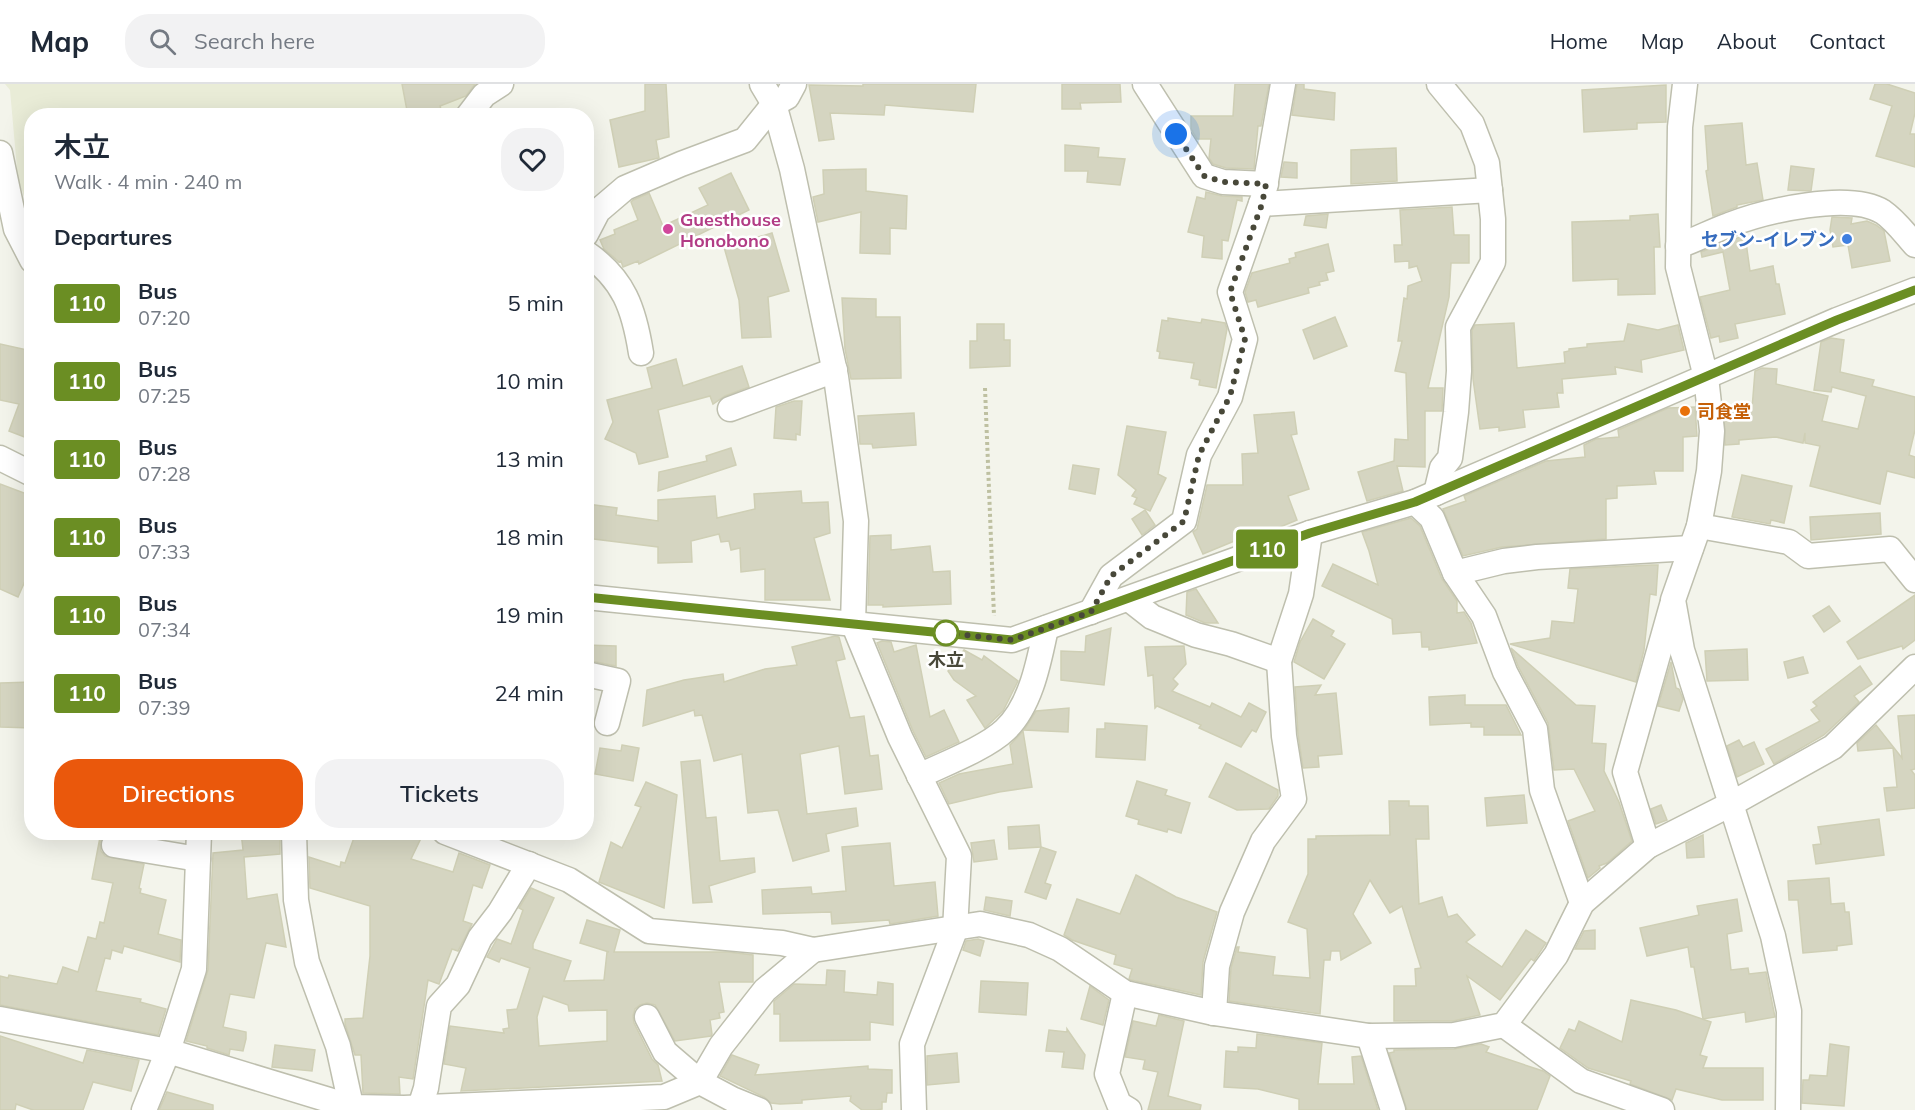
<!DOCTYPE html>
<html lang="en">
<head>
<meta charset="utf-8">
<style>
	:root { --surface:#fff; --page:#f2f2f3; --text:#1f2937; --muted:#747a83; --line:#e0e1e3; --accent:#ea580c }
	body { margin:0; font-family:Mulish,"Noto Sans JP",sans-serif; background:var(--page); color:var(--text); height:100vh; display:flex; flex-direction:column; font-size:22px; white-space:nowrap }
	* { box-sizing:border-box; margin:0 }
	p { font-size:20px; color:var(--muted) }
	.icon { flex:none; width:33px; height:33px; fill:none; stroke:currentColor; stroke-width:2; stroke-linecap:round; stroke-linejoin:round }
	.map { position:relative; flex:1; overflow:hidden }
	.sheet { position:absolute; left:24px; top:24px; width:570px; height:732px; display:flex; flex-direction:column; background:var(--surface); border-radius:24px; box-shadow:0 6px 24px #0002 }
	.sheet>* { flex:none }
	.badge { padding:0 12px; border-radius:4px; font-size:21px; line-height:39px }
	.you { position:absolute; width:30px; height:30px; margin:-15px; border:4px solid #fff; border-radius:50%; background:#1a73e8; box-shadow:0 0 0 9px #1a73e833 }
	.map>.badge { position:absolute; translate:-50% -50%; box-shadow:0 0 0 3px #fff }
	h2 { padding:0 30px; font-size:22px; line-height:54px }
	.round { display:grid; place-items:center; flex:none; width:63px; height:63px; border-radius:24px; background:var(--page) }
	.summary { display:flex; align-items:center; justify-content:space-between; height:102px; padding:0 30px }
	h1 { font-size:28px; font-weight:600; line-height:45px }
	.button { display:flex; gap:12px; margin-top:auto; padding:12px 30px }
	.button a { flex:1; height:69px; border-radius:24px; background:var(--accent); color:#fff; font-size:24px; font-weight:600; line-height:69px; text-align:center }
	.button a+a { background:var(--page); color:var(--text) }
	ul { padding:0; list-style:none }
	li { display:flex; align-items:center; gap:18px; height:78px; padding:0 30px }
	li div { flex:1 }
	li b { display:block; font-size:22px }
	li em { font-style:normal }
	li .badge { min-width:66px; font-weight:700; text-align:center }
	header { display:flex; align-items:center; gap:36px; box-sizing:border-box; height:84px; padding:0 30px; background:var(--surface); border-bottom:2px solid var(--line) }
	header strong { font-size:28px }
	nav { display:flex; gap:33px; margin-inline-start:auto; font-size:21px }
	.search { width:420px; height:54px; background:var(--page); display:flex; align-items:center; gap:15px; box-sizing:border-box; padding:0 21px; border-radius:24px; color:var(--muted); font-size:22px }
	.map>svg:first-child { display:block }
</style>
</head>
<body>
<header>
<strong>Map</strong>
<div class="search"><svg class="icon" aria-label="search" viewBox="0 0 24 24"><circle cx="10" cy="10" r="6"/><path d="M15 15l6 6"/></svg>Search here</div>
<nav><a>Home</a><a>Map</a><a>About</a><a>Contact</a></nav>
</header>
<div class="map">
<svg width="1915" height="1026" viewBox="0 0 1915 1026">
	<rect width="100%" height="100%" fill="#f3f4eb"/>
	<!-- education -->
	<polygon fill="#e9ecd7" points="5,0 493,0 447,31 32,32 31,131 18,96 10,6"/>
	<!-- building -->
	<g fill="#d5d5c1" stroke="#cfcfb5" stroke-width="1.5" fill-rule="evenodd">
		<polygon points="402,0 475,0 466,12 440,22 443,32 408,32"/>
		<polygon points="645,0 666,0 669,53 656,56 659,74 619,83 610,36 645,27"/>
		<polygon points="863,0 976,0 973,28 885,21 884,31 830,29 834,55 819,57 809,1 863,2"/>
		<polygon points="1062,0 1120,0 1121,18 1080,19 1081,25 1062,25"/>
		<polygon points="1235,0 1269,0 1261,42 1258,42 1254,85 1226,84 1213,80 1209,74 1211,55 1197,55 1191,45 1191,32 1233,32"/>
		<polygon points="1297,0 1304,0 1304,5 1335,9 1334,36 1292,31"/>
		<polygon points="1875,0 1887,0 1915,9 1915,29 1910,50 1915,50 1915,83 1876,72 1892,22 1870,15"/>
		<polygon points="1666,1 1666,38 1637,39 1637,45 1584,48 1582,6"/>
		<polygon points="1742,39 1746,81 1757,79 1763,116 1737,121 1737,123 1713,132 1706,87 1708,86 1705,42"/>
		<polygon points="1065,61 1099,64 1098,73 1125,75 1120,101 1087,98 1088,87 1065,87"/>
		<polygon points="1396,64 1397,97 1351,100 1351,66"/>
		<polygon points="1284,78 1297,79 1297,94 1281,93"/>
		<polygon points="1791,82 1814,85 1811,107 1788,106"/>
		<polygon points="866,85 866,107 907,112 906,145 890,144 890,170 860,169 861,128 818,138 813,113 824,110 823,86"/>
		<polygon points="731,89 749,126 639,180 638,177 623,183 621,177 619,178 604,165 600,156 615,150 614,146 638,136 631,118 633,116 649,109 663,142 708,121 699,104"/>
		<polygon points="1206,108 1222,112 1242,113 1242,117 1237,116 1228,157 1222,156 1222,175 1202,173 1204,152 1188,148 1197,113 1205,115"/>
		<polygon points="1452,123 1454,151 1469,151 1469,179 1451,179 1449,213 1428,304 1443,304 1442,327 1425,327 1425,383 1397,382 1403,407 1367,417 1358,388 1394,377 1395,355 1408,356 1406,289 1395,287 1402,257 1398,257 1404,214 1407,215 1408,202 1422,197 1417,182 1409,184 1409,177 1395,178 1394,161 1402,161 1400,126"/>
		<polygon points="1328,130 1326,144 1304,141 1306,132"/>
		<polygon points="1658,130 1660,163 1654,163 1655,210 1618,211 1618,195 1573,197 1572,138 1630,136 1630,132"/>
		<polygon points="1832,133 1852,134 1851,140 1867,137 1876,141 1884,147 1890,177 1852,184 1848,161 1833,163 1830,146"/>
		<polygon points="772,149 789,207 768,213 771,253 742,254 739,216 724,163"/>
		<polygon points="1745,151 1750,187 1773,182 1776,200 1779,200 1785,230 1735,240 1738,254 1720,258 1719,252 1711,254 1700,213 1730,206 1723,168 1702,173 1701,168"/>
		<polygon points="1328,160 1334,187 1326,189 1328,196 1319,198 1320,201 1308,204 1309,209 1258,223 1256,216 1248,218 1245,208 1252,189 1290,179 1289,175 1296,173 1295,169"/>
		<polygon points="842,214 876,215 876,233 900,233 901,294 851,295 845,265"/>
		<polygon points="1335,233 1347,262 1314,275 1303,246"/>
		<polygon points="1168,234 1201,239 1202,235 1225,239 1227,245 1216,304 1199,301 1200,296 1191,294 1194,279 1159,274 1160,268 1157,267 1162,236 1168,237"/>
		<polygon points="1514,239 1517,284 1565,279 1564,268 1569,267 1569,265 1587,263 1587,260 1624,257 1628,240 1658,246 1678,241 1684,266 1641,276 1642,288 1615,283 1616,290 1562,295 1563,309 1557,309 1559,323 1523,326 1525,343 1499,347 1499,343 1480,345 1473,295 1472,246 1475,241"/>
		<polygon points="977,240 1004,240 1004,256 1010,256 1010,282 970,284 970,257 977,257"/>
		<polygon points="1831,254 1844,256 1840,288 1874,296 1872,302 1915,313 1915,346 1909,371 1915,373 1915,394 1887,387 1880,420 1810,402 1820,362 1805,359 1805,349 1803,359 1776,353 1739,356 1739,360 1725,361 1724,328 1752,325 1755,287 1762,284 1777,285 1776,300 1828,312 1822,337 1858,345 1866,312 1832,303 1831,308 1814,306 1821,258"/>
		<polygon points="0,260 32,267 32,356 9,347 19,320 0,316"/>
		<polygon points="676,275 683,302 742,282 749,303 725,312 713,320 710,312 658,326 668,373 639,380 636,369 605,355 613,338 607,316 652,304 647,284"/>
		<polygon points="794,317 802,317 800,351 796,350 796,356 774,354 776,323"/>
		<polygon points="1695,323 1697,352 1683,353 1683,387 1654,387 1656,400 1617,402 1617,414 1606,415 1606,455 1502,463 1463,472 1443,425 1466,417 1464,412 1546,377 1585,373 1584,361 1596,355 1619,353 1618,346 1668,324"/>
		<polygon points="1294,328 1297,350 1291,351 1309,405 1288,412 1297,436 1263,450 1261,446 1203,470 1193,448 1197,445 1207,401 1243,401 1242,370 1258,369 1254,331"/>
		<polygon points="914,329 916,361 873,364 872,360 860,360 858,332"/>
		<polygon points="1127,342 1166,348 1158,390 1166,394 1150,427 1134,420 1137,414 1132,412 1136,406 1118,391"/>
		<polygon points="731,364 736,381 658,407 659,388 707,377 706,372"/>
		<polygon points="1073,381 1099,385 1095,410 1069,405"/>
		<polygon points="1742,391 1792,402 1784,439 1771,436 1770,440 1732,433"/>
		<polygon points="0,400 32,412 32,481 18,513 0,505"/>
		<polygon points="801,407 802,419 828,418 830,449 814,454 830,516 765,516 765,485 741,488 740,464 731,466 729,457 721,458 719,450 691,457 692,478 658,479 658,463 586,454 588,420 617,424 616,431 658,437 658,416 715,412 717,434 755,425 754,410"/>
		<polygon points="1145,426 1155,441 1142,451 1132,435"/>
		<polygon points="1880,429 1881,450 1811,456 1810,433"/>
		<polygon points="1411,434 1420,442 1442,495 1457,517 1457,529 1464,528 1471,539 1477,559 1429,566 1429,563 1422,563 1421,548 1393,550 1392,535 1322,502 1333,480 1378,501 1369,467 1362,448"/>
		<polygon points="891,451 891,466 930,462 933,488 950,487 951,520 883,523 883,521 868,521 870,452"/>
		<polygon points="1652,481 1658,481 1656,511 1650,510 1644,566 1636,598 1510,560 1550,554 1552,537 1574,539 1578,505 1568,504 1570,485"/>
		<polygon points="1196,505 1218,539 1205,539 1186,531 1187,508"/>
		<polygon points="1915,511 1915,556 1903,565 1902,562 1858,575 1847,558"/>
		<polygon points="1829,522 1840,537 1824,548 1813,532"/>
		<polygon points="1313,535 1334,547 1331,552 1345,560 1324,595 1294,578 1300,558"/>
		<polygon points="1111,544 1104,601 1061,596 1061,567 1085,568 1086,552"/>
		<polygon points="835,552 839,553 845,575 836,577 850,634 864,632 870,672 878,671 882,705 845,710 839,662 800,670 807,730 856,724 858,742 826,750 829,767 793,777 778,726 748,729 742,670 714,677 702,631 695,632 694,626 643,642 647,606 684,596 723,590 724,598 765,585 797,581 792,563"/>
		<polygon points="882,557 891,558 894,568 916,561 930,633 944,626 959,658 926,673 913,647 877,559"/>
		<polygon points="586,561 616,562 616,582 586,576"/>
		<polygon points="1184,562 1186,580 1173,595 1178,600 1172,607 1210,623 1212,619 1241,633 1249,619 1266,628 1256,648 1252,646 1241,663 1199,644 1201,641 1157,622 1155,624 1153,591 1148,592 1145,563"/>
		<polygon points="1511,564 1576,621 1595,622 1592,659 1606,660 1604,687 1619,718 1632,757 1607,779 1599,782 1600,784 1588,794 1568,737 1595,727 1574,685 1554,686 1548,639 1518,582"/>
		<polygon points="1747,565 1748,596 1707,597 1705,567"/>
		<polygon points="964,566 982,576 984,572 1018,597 1003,627 985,644 967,616 976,612 954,596 948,587"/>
		<polygon points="1803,573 1808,589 1788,594 1784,578"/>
		<polygon points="1671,578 1676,604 1679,605 1683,615 1679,627 1658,622"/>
		<polygon points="1860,582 1872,600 1854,612 1859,618 1824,651 1774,680 1766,665 1820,637 1811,626 1817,622 1813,618"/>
		<polygon points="32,598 32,644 0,643 0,599"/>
		<polygon points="1321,601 1315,611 1336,609 1342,670 1318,672 1319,683 1303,684 1298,650 1295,603"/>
		<polygon points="1465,611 1465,621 1506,621 1521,651 1484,651 1484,643 1471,643 1471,639 1430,641 1429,613"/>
		<polygon points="1069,624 1068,648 1024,646 1036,627"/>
		<polygon points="1915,631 1915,685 1911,686 1915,691 1915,724 1887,727 1884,704 1897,703 1893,664 1858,667 1857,659 1876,641 1902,674 1898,632"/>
		<polygon points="1105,639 1147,642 1145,676 1096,673 1097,645 1105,645"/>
		<polygon points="1023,647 1032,703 999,708 949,720 939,699 959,690 1013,680 1010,661"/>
		<polygon points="1739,656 1743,663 1754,658 1764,680 1737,693 1727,662"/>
		<polygon points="622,661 639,664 633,697 595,690 600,664 621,667"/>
		<polygon points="700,676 706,734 716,733 720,777 754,774 755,788 709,802 712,818 693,819 681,678"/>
		<polygon points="1226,679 1278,706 1278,712 1269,725 1237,726 1209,713"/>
		<polygon points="1137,697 1167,706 1165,711 1190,719 1181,749 1168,745 1167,748 1138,740 1139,736 1126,732"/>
		<polygon points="646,698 677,711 664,824 599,798 611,758 622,764 641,723 635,721"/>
		<polygon points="1524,711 1527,739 1487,742 1485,714"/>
		<polygon points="1389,717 1409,717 1409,722 1428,722 1429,755 1416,755 1419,820 1442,813 1448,833 1457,830 1475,851 1466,858 1502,883 1526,846 1546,859 1534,877 1531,875 1500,916 1467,892 1480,931 1453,937 1394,937 1394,902 1416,902 1415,885 1421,884 1402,822 1390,829 1370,796 1353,830 1371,859 1341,876 1340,867 1331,867 1330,876 1324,876 1320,930 1229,917 1231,884 1237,863 1239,863 1238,868 1275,873 1273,891 1310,894 1307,845 1288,838 1308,790 1308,755 1316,755 1316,752 1390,751"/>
		<polygon points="1661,721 1667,736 1656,740 1651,725"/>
		<polygon points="1879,735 1884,771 1816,780 1813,761 1821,760 1818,743"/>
		<polygon points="1039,741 1041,763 1009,765 1008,743"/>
		<polygon points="101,748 108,748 103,752 100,759 101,767 105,772 144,780 139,804 141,805 140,809 166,816 158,850 181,856 180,878 124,862 122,869 112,866 110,875 105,874 96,907 141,915 140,918 166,925 158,951 0,921 0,892 8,894 9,891 57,900 63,883 78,888 88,853 96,855 100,838 104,839 113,799 92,795"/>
		<polygon points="241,748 280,748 280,770 244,773 247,815 277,810 286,863 266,859 254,914 230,910 223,943 246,948 246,955 243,967 230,965 229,971 207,964 207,962 186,957 208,886 213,769 243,766"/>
		<polygon points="356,748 424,748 411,775 453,788 459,769 490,781 482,804 473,801 463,837 472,840 458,867 452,865 439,900 428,896 413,995 399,993 400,1010 363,1009 361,971 355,971 345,940 345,935 363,934 370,872 370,822 310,804 309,773 340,783 341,778 345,779"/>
		<polygon points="1703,751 1704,773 1687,774 1686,759"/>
		<polygon points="994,756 997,775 974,778 971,759"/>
		<polygon points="890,759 894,802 935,798 938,832 890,840 889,836 832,840 831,828 763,830 762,806 811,803 812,810 846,807 842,763"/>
		<polygon points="1041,763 1056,768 1045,799 1051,801 1046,815 1025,808"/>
		<polygon points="1136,791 1176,813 1217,828 1203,878 1201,911 1131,896 1129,895 1132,885 1114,880 1116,871 1072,856 1064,851 1077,815 1120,830"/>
		<polygon points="1829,794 1831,820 1844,819 1845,828 1849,828 1852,860 1837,862 1837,866 1803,869 1798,816 1789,816 1788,797"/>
		<path d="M531,804L554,814L533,860V865L571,877L564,897L604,896L607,868H609L580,859L587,836L620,846L614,868H728L753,871V898H719L724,928L719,929L720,934L710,936L712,950L711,952L675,957L655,921L647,919L640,921L635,925L633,932L634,939L652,975L658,981L662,997L461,1007L466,984L444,980L450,942L504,949L503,945L509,944L507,926L517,925L530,884L501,874L499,878L487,873L497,855L511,860L523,826L519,824ZM543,912L568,921L569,927L607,926V957L539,962L537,933Z"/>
		<polygon points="986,813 1012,817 1010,832 984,826"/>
		<polygon points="1737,815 1742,847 1727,850 1731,886 1748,884 1749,890 1766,888 1775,933 1746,938 1745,928 1703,935 1694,883 1691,883 1688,863 1647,872 1640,844 1699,831 1697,822"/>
		<polygon points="1595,846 1595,865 1575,865 1584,847"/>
		<polygon points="978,855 984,857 980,872 963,866 966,857"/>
		<polygon points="827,886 845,887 844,908 877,911 878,898 893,900 893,941 870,938 870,956 780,957 780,930 774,930 774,917 794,900 826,901"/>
		<polygon points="981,897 1028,899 1026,931 979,928"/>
		<polygon points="1090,902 1109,916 1103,941 1081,935"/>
		<polygon points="1631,916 1676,926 1711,938 1700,971 1707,973 1703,984 1763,984 1763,1016 1722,1016 1676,1005 1672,1016 1630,1000 1631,997 1588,984 1560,964 1569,945 1575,947 1579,937 1622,958"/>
		<polygon points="1159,931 1184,937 1168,1012 1201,1021 1200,1026 1148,1026 1158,988 1143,985 1145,976 1125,973 1133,937 1156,942"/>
		<polygon points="1067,945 1085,971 1083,985 1062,983 1064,968 1046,967 1049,946 1067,948"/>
		<polygon points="1257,950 1322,959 1318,1000 1354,1000 1352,973 1361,972 1378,1026 1299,1026 1299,1015 1258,1005 1224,1003 1226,967 1238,968 1238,963 1256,964"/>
		<polygon points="0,952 83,979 87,966 139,976 131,1007 93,998 83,1026 33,1026 16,1020 15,1026 0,1026"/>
		<polygon points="1481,960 1489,963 1486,968 1543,987 1550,992 1537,1026 1407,1026 1389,969 1394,968 1394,966 1454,965"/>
		<polygon points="1830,960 1849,963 1844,1022 1802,1019 1803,996 1809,996 1810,991 1827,992"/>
		<polygon points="275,961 315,966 312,987 272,983"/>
		<polygon points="957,969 959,998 927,1001 927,972"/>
		<polygon points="732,971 759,981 755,991 868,982 868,985 892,986 892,1009 887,1009 886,1018 882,1018 882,1025 876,1026 862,1026 850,1017 851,1012 802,1016 802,1019 780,1020 771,1019 764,1013 720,992"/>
		<polygon points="167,1008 213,1021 213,1026 159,1026"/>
	</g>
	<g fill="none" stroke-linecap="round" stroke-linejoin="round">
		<defs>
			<g id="minor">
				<polyline points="762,0 774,20 792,85 836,293 856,437 853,539 900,653 959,772 955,846 912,960 914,1026"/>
				<polyline points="1145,0 1204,92 1223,98 1266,100"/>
				<polyline points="1685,0 1680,43 1678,183 1706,293 1712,347 1709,387 1699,442 1673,516 1682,566 1773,852 1789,927 1788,1026"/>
				<polyline points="468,32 484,11 501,0"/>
				<polyline points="0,69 16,145 32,176"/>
				<polyline points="1261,120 1490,106"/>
				<polyline points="586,150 598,127 625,104 681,80 745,56 774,20 787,13 794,0"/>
				<path d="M1678,162C1696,156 1712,147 1729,141C1765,127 1849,107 1883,128C1896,137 1905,150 1915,161"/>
				<path d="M586,169C624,195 634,225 641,269"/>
				<polyline points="730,325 835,286"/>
				<polyline points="0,374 32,390"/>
				<polyline points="1436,409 1442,384 1450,374 1456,328 1459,287 1458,243 1493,178 1493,135 1487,79 1472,40 1439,0"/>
				<polyline points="1415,418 1432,434 1455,489 1484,532 1505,588 1535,645 1542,706 1582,819"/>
				<polyline points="1699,442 1789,458 1808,472 1890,465 1915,496"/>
				<polyline points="1455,489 1504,477 1537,473 1691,464"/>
				<polyline points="586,513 1012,556 1310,449 1415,418 1837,236 1915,206"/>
				<polyline points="1129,515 1152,533 1196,551 1231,560 1279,577"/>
				<polyline points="1091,528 1111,492 1184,437 1199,371 1230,313 1245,255 1230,208 1263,114 1283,0"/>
				<polyline points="586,590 618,597 607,639"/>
				<path d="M919,692C944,680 986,664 1005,646C1031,622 1039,577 1046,544"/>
				<polyline points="294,748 296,816 307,878 338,962 352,1026"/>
				<polyline points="445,748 569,796 649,847 782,859 813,866 980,840 1029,851 1060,865 1125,909 1214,929 1369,952 1454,951 1504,941 1556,871 1582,819 1648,762 1731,720 1833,663 1915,583"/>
				<polyline points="114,761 198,775"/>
				<polyline points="1648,762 1625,688 1672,521"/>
				<polyline points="1125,909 1107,990 1119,1020 1129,1026"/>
				<polyline points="1214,929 1217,882 1232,828 1263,757 1294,715 1284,652 1279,577 1301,510 1310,449"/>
				<polyline points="647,933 665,968 700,998 732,1015 759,1026"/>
				<polyline points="0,935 168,967 352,1023 404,1024 664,1013 700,998 721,962 765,906 813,866"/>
				<polyline points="1504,941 1581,997 1662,1026"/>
				<polyline points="1369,952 1393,1026"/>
				<polyline points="420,1023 426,1004 439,922 458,901 480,854 500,828 529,780"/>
				<polyline points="144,1026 168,967 194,885 199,748"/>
			</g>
		</defs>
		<!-- minor casing -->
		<use href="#minor" stroke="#bebfae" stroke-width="27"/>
		<!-- path -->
		<polyline stroke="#bec0a1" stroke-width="4" stroke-dasharray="3 3" stroke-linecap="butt" points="985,304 994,532"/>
		<!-- minor -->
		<use href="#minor" stroke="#fff" stroke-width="24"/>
	</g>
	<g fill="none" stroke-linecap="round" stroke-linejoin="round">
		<defs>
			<polyline id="line" points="586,513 1012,556 1310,449 1415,418 1837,236 1915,206"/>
		</defs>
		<!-- line casing -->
		<use href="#line" stroke="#fff" stroke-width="14"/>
		<!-- line -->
		<use href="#line" stroke="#6b8e23" stroke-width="9"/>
		<!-- walk -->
		<polyline stroke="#484839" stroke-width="6" stroke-dasharray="0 10.8" points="946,549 1012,556 1091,528 1111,492 1184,437 1199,371 1230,312 1245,255 1230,208 1262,120 1266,100 1223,98 1204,92 1176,50"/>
	</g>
	<!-- markers -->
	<circle fill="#d1479c" stroke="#fff" stroke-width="2" cx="668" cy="145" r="6"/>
	<circle fill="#3f7fe0" stroke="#fff" stroke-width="2" cx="1847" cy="155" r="6"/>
	<circle fill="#e8710a" stroke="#fff" stroke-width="2" cx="1685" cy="327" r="6"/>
	<circle fill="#fff" stroke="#6b8e23" stroke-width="3" cx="946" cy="549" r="12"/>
	<g text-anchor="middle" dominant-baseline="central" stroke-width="5" stroke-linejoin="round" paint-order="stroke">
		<!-- hotel labels -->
		<g font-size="18" font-weight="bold" fill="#b23c85" stroke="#fff" text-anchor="start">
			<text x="680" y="135">Guesthouse<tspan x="680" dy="21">Honobono</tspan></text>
		</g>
		<!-- shop labels -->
		<g font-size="18" font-weight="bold" fill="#366cbe" stroke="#fff" text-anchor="end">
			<text x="1835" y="155">セブン-イレブン</text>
		</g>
		<!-- food labels -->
		<g font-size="18" font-weight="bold" fill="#c56008" stroke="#fff" text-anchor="start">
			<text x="1697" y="327">司食堂</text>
		</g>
		<!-- stop labels -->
		<g font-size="18" font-weight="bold" fill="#484839" stroke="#fff">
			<text x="946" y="575">木立</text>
		</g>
	</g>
</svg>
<div class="you" style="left:1176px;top:50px"></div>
<b class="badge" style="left:1267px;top:465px;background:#6b8e23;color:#fff">110</b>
<section class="sheet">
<div class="summary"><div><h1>木立</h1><p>Walk · 4 min · 240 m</p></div><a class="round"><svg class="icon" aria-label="heart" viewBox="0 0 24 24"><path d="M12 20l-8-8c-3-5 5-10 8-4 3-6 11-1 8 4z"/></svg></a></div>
<h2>Departures</h2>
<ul>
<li><span class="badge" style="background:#6b8e23;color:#fff">110</span><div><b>Bus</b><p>07:20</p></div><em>5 min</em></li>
<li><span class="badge" style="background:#6b8e23;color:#fff">110</span><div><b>Bus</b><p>07:25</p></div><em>10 min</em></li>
<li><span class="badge" style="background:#6b8e23;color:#fff">110</span><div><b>Bus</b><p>07:28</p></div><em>13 min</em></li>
<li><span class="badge" style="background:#6b8e23;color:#fff">110</span><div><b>Bus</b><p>07:33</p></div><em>18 min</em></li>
<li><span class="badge" style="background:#6b8e23;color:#fff">110</span><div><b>Bus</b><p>07:34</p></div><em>19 min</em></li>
<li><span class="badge" style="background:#6b8e23;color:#fff">110</span><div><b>Bus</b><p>07:39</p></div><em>24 min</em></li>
</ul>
<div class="button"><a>Directions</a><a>Tickets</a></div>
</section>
</div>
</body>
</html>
